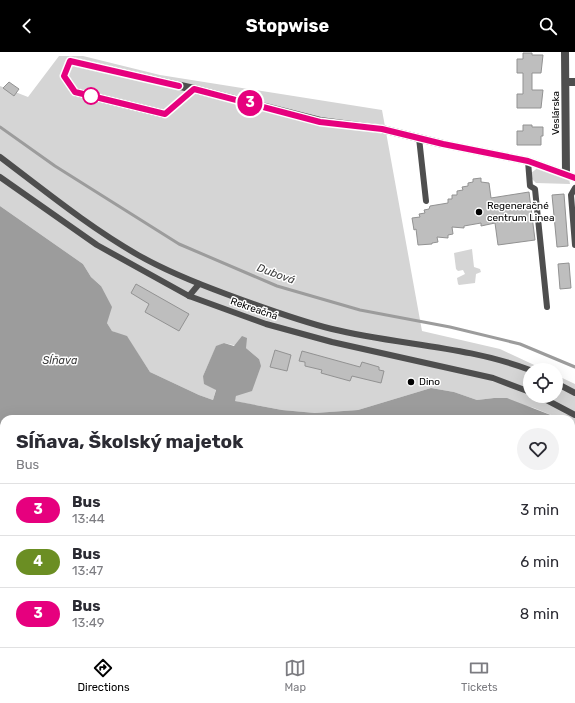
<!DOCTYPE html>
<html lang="en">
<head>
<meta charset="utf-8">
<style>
	:root { --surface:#fff; --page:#f2f2f3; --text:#2b2b33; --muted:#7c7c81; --line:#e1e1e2; --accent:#000 }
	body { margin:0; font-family:Rubik,sans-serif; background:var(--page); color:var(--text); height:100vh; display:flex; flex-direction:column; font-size:15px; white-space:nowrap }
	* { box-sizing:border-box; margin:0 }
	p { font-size:13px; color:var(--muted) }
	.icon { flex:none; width:22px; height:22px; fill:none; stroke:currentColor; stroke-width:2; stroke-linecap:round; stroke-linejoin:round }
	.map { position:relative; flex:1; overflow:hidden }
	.side { position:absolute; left:0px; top:363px; width:575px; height:232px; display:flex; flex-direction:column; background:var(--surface); border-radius:12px 12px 0 0; box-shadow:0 4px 16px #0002 }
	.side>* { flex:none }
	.badge { padding:0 8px; border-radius:13px; font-size:14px; line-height:26px }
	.buttons { position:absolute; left:523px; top:311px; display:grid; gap:8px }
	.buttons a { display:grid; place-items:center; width:40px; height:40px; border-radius:50%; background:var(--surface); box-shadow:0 4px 16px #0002; font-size:20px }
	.map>.badge { position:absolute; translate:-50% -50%; box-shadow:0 0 0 2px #fff }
	.round { display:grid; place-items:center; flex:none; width:42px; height:42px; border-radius:21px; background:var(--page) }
	.head { display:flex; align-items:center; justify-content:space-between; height:68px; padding:0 16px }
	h1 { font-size:19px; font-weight:700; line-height:30px }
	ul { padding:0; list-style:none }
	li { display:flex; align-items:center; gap:12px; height:52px; padding:0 16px; border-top:1px solid var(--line) }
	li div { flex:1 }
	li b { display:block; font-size:15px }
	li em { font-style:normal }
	li .badge { min-width:44px; font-weight:700; text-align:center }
	header { display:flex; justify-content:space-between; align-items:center; height:52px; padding:0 16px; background:var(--accent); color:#fff; font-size:18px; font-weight:700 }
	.tab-bar { display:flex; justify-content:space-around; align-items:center; height:56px; border-top:1px solid var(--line); background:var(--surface); font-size:11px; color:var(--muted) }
	.tab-bar a { display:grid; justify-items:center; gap:2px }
	.tab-bar .current { color:var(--accent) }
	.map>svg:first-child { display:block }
</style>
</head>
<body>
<header><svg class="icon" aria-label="back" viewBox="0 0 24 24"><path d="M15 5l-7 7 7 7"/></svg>Stopwise<svg class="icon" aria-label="search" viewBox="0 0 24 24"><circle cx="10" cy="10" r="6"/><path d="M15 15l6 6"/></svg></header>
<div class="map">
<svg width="575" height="595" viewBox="0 0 575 595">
	<rect width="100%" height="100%" fill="#fff"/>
	<!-- green -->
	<g fill="#d5d5d5">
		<polygon points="59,4 83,4 160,23 382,58 422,279 500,297 545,318 530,318 530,344 556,344 556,323 575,332 575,375 571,372 571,367 561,367 534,356 494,346 477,348 454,340 431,336 358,358 315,361 282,358 234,349 236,344 259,307 246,296 224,291 216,295 203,324 216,337 213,348 199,343 150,320 127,285 112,279 107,271 101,234 91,225 83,212 0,154 0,34 28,45"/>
		<polygon points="539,115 569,127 570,132 536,131 531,126 531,121"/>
		<polygon points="472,197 474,215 480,217 481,220 476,222 475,231 459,233 458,232 457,226 465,222 463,218 458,219 456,217 454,201"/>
	</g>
	<!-- water -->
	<polygon fill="#9c9c9c" points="0,154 83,212 91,225 101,234 112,255 107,271 112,279 127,284 150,320 199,343 213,348 216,338 204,332 203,324 216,294 224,291 234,294 242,284 247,286 246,296 259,307 261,314 252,339 236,344 235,349 282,358 315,361 358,358 431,336 454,340 477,348 494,346 507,346 561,367 4,367 4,591 571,591 571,372 575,375 575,595 0,595"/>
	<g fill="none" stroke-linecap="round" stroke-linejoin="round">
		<!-- stream -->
		<polyline stroke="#9c9c9c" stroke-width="3" points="0,75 55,114 179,192 277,234 360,258 450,275 520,292 575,315"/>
	</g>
	<!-- building -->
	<g fill="#bebebe" stroke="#929292">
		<polygon points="523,1 532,1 532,3 543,3 541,21 532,21 532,38 543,38 541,56 517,56 517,42 523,42 523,21 517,21 517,7 523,7"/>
		<polygon points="9,30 19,37 14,44 3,36"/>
		<polygon points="523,73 532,73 532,75 543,75 543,84 541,84 541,93 517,93 517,79 523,79"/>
		<polygon points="481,126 481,130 489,131 491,146 529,140 535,188 498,193 495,171 481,174 481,171 464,174 464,176 452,175 453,182 448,183 448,186 437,185 438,190 432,191 432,192 418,193 416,177 414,178 412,166 420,165 419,162 425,161 424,158 429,157 430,154 448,151 448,147 452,147 452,143 457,143 457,139 463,138 462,135 468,134 468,131 473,130 473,127"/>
		<polygon points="564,142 568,194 557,195 552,143"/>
		<polygon points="569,211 571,236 560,237 558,212"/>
		<polygon points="136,232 189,262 179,279 145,260 149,252 131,241"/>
		<polygon points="275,298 291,303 287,319 270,315"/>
		<polygon points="302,299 360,315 362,310 379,315 379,318 384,319 381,331 352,324 350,329 321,321 322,318 305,314 305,310 299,309"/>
	</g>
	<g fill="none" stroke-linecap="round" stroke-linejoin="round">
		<!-- service -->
		<g stroke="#4e4e4e" stroke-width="6">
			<polyline points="419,86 426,149"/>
			<path d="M0,105C45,139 89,175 138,203C166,219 196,231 226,242C261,255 296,268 332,277C398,293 467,294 530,318"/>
			<polyline points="528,109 530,134 535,137 547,255"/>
			<polyline points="0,125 97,193 189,244 266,272 332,290 493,326 530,340"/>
			<polyline points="575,136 571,143 575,193"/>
			<polyline points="189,244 199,232"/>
			<polyline points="556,331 575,341"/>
			<polyline points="539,344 575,363"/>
		</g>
		<!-- minor -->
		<g stroke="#4e4e4e" stroke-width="8">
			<polyline points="565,0 566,121"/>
			<polyline points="566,30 575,30"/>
			<polyline points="194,37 165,62 75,40 64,24 70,9 194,37 320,69 382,77 443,92 528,109 575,126"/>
		</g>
	</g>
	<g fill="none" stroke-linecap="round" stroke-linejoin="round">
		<defs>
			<polyline id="line" points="179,34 70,9 64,24 75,40 165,62 194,37 320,70 382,77 443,92 528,109 575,126"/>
		</defs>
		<!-- line casing -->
		<use href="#line" stroke="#fff" stroke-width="9"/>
		<!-- line -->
		<use href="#line" stroke="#e6007e" stroke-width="6"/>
	</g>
	<!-- markers -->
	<circle fill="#fff" stroke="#e6007e" stroke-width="2" cx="91" cy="44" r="8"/>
	<g fill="#000" stroke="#fff" stroke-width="1.5">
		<circle cx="479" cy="160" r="4"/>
		<circle cx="411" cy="330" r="4"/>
	</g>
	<g text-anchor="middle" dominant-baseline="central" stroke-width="3" stroke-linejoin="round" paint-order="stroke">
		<!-- street labels -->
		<g font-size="10" fill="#000" stroke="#fff">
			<text transform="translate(556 61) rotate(-90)">Veslárska</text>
			<text transform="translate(254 257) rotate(19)">Rekreačná</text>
		</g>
		<!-- poi labels -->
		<g font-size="10" fill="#000" stroke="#fff" text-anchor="start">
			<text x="487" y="154">Regeneračné<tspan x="487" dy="12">centrum Linea</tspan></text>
			<text x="419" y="330">Dino</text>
		</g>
		<!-- water labels -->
		<g font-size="11" font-style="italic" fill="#3d3d3d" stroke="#fff">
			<text transform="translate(276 222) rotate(20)">Dubová</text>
			<text x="60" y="308">Sĺňava</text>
		</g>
	</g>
</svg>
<div class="buttons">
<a><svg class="icon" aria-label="locate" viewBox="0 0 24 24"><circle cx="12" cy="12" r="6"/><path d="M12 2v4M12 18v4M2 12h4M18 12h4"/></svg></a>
</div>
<b class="badge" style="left:250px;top:51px;background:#e6007e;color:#fff">3</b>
<section class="side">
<div class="head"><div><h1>Sĺňava, Školský majetok</h1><p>Bus</p></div><a class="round"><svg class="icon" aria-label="heart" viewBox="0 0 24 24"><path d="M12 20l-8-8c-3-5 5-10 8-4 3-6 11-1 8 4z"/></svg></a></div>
<ul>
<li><span class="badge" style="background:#e6007e;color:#fff">3</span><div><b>Bus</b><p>13:44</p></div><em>3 min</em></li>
<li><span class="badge" style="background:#6b8e23;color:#fff">4</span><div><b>Bus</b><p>13:47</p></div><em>6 min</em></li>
<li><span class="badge" style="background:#e6007e;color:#fff">3</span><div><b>Bus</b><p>13:49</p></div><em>8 min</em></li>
</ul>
</section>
</div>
<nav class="tab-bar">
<a class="current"><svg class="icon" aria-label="directions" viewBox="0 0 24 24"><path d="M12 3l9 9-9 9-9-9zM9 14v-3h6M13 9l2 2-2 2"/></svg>Directions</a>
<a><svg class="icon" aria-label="map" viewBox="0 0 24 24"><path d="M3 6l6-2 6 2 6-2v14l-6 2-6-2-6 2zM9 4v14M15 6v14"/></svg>Map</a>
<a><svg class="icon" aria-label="tickets" viewBox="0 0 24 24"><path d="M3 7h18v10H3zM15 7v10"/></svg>Tickets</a>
</nav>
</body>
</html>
